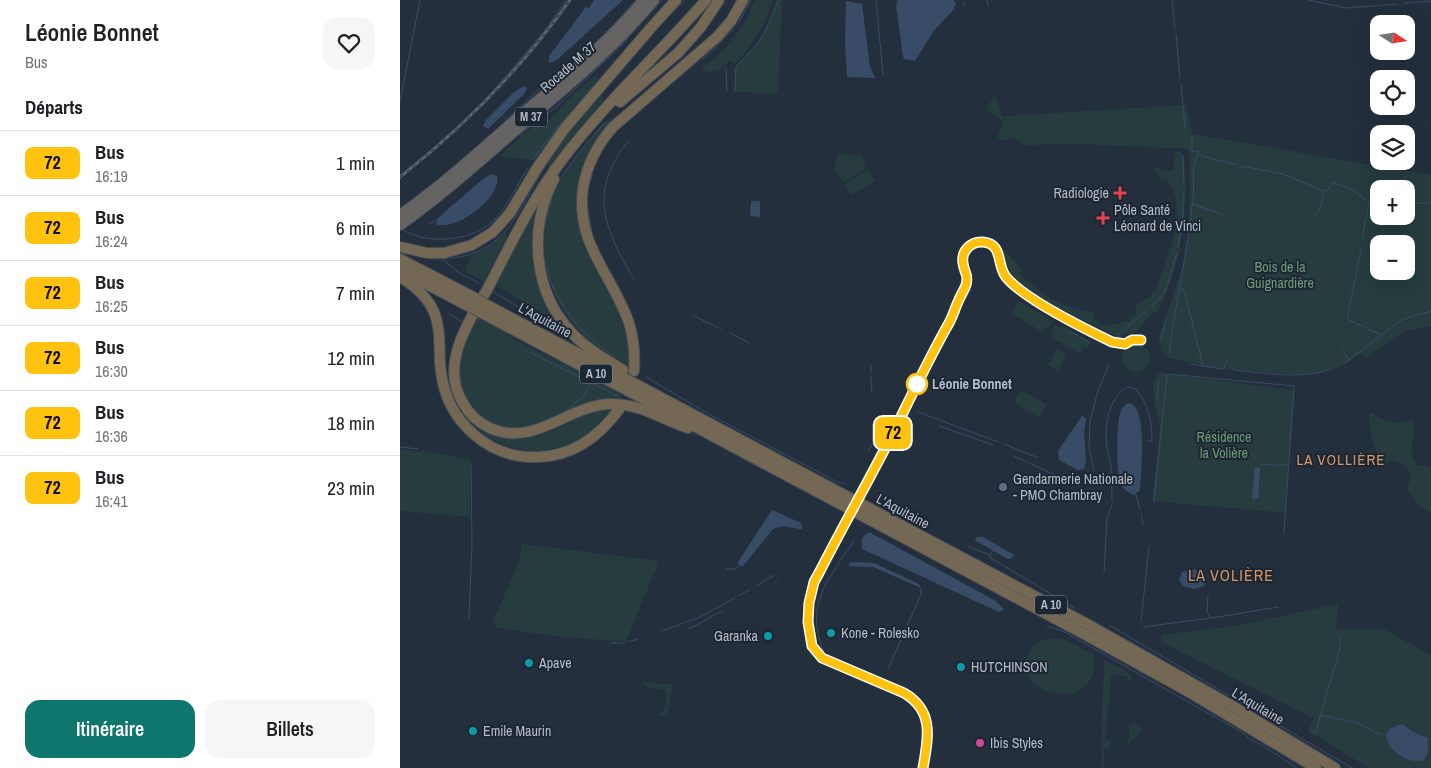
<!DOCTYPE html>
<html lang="fr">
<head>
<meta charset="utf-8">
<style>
	:root { --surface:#fff; --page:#f6f6f6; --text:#202124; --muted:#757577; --line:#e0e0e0; --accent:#0f766e }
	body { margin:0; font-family:"Archivo Narrow",sans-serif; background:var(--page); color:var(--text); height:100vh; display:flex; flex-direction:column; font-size:19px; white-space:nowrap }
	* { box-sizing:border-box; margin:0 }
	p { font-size:16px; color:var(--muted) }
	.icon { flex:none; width:28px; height:28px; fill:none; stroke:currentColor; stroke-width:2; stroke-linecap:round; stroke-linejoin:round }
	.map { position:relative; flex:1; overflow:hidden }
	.sheet { display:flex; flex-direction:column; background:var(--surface); width:400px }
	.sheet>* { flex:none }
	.badge { padding:0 10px; border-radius:8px; font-size:18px; line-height:32px }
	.needle { width:32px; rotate:102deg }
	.controls { position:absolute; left:970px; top:15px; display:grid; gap:10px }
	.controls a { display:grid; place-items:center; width:45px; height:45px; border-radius:10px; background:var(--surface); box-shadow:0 5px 20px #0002; font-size:25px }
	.map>.badge { position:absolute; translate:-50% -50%; box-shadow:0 0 0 2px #fff }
	h2 { padding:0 25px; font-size:19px; line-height:45px }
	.round { display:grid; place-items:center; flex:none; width:52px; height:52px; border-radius:15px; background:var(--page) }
	.head { display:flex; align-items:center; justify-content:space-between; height:85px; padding:0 25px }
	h1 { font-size:24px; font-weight:600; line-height:38px }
	.primary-button { display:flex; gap:10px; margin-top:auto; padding:10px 25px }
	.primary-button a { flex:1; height:58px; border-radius:15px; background:var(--accent); color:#fff; font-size:20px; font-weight:600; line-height:58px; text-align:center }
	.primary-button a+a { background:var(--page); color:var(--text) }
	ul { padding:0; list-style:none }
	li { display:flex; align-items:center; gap:15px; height:65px; padding:0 25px; border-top:1px solid var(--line) }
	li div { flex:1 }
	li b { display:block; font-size:19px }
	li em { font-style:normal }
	li .badge { min-width:55px; font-weight:700; text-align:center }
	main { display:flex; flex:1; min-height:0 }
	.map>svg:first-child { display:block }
</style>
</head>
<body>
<main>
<section class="sheet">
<div class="head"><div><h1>Léonie Bonnet</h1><p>Bus</p></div><a class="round"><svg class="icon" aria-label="heart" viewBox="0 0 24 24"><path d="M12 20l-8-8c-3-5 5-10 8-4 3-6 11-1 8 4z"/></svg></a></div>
<h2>Départs</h2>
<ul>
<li><span class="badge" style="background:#ffc20e;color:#111">72</span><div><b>Bus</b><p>16:19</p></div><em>1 min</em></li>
<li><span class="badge" style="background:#ffc20e;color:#111">72</span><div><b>Bus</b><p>16:24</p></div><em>6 min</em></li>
<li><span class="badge" style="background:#ffc20e;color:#111">72</span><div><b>Bus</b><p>16:25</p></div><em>7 min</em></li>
<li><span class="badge" style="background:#ffc20e;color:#111">72</span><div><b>Bus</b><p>16:30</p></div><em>12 min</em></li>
<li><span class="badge" style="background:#ffc20e;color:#111">72</span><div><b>Bus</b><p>16:36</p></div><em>18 min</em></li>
<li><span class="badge" style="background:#ffc20e;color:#111">72</span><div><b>Bus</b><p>16:41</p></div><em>23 min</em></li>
</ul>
<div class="primary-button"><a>Itinéraire</a><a>Billets</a></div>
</section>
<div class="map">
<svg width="1031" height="768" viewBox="0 0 1031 768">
	<rect width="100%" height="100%" fill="#242f3e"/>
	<!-- green -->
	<g fill="#263c3f" fill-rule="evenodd">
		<path d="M355,0H373C365,27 353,43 335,64L330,60C321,71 315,73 302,71C304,63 312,61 318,55C335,40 347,21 355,0Z"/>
		<polygon points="377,0 382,0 378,94 334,92 335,66 350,51 364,33"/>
		<polygon points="197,74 198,81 173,109 135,160 103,157 100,155 135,125 151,119 168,99"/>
		<polygon points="201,92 203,101 177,131 150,168 146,160"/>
		<path d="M595,95L602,116L786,105L792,134L1031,175V326L1006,331L967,357L960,353L938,368L905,375L817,368L770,358L762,352L759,338L780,275L788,240L790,184L789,149L679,144L622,145C618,137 611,137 604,141L597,137L604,122L586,110ZM979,189H1006V216H979ZM979,244H1006V271H979Z"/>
		<path d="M207,120L212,121C204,130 196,139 191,149C186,156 184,165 182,174C174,204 176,231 190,259C199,279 213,296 220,317C227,334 229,351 230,369C213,359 195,348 181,333C144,297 132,234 156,187C168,162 188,141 207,120Z"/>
		<path d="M778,151L782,153L784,159L786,197L779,254L771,281L763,300L757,311L750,315L737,332L727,334L719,338C685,321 633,298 608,271L606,272C604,265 607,258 603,251L606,252L622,270L619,273C642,296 663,307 695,313L694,319L700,322L701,326L730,321L729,318L736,314L735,306L752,296L750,293L755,291L758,284C766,258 780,230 776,203L777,202L773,190L766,178L762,181L753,168H760V171H773L775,153Z"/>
		<path d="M438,154L462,156L466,168L445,182C434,175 433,166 438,154Z"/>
		<polygon points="468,170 475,181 452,195 445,184"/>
		<path d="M134,212C133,256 134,281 155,320L96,286Z"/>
		<polygon points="106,232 106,239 84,281 65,271 71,256 86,249"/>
		<polygon points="619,301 653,322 649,328 646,326 642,332 612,313"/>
		<polygon points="76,316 104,331 113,339 223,394 218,401 150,423 113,432 84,423 62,399 56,364"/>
		<polygon points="655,325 671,330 691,342 687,348 684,347 680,354 651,337 654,331 651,329"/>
		<circle cx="736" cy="358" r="14"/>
		<polygon points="657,349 666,355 658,371 648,365"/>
		<polygon points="763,372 766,374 895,390 885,513 752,501 760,427 755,404 753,382 757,375"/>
		<polygon points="621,390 647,405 639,418 614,402"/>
		<path d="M216,408C180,456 115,467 71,423C100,443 126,443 158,428C171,423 183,413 196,410C203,409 209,409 216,408Z"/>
		<path d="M971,412C984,423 996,424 1013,420C1013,424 1015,428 1014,433C1013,445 1007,455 1018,465L1030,467L1031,469V513C1013,504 1017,502 1006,487C1017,475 1004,462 992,460L985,465C973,447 969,435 969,414Z"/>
		<polygon points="0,449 22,452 22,450 70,460 70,517 0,511"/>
		<polygon points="122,544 259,561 226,642 163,637 96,628 93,622 120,559"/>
		<polygon points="938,604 936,629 983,629 1031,655 1031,768 969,768 908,731 914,718 763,643 760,635 840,625"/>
		<path d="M656,638L666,640L694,655C694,663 694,672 691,678C678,710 608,690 630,652C635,641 645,639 656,638Z"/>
		<path d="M704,661C713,664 728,669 733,679L730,681L727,680V676L711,675L710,683L711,684L705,740L711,741L709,751H707V749H704V768H702L701,744Z"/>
		<polygon points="241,681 272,685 268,717 260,715 260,713 263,714 264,706 267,706 267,704 265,703 267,690 247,687"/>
		<path d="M734,723L741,729L738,735L726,747C727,738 732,736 728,726Z"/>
	</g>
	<!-- water -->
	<g fill="#394c67">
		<polygon points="194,0 223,0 159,58 153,62 149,62 149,56 186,7 189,8"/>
		<polygon points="498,0 553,0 556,3 554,9 533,32 515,61 504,59 503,56 496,6"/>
		<polygon points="446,1 462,4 470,67 475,78 447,77 445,42"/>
		<polygon points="124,86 127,88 124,94 92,125 88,129 83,126 86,120 114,92"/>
		<path d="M91,174L97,176C102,197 56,232 36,224L37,219L84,178Z"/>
		<polygon points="351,201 360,201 360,217 350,216"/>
		<path d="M730,403C748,409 741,473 740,490L734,495C729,493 724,490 722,486C716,476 716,426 720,414C721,409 724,405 730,403Z"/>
		<polygon points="682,416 686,419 684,431 686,462 684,469 678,470 659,460 658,451"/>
		<polygon points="855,467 860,468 860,470 858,498 854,500 852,498"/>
		<path d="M372,510L401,523L402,525V529C391,529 383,523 372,530L344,565L342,566L338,565V562Z"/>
		<polygon points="467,533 471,533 594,600 604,609 599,612 462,549 462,538"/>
		<polygon points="577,537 583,537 614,555 611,559 608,559 576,541 575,539"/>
		<polygon points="456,562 474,563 519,584 521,588 473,567 449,566 449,563"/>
		<polygon points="794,569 805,575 806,579 804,586 794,589 783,586 779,579 782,572"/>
		<path d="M998,725H1004L1011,731L1028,738V753L1024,760C1009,765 986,750 986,734L990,729Z"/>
	</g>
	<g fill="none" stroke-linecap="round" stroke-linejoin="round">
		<!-- stream -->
		<g stroke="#394c67" stroke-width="1">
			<polyline points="476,0 483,74"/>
			<polyline points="587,0 588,6"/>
			<polyline points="772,0 775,29"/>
			<polyline points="909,0 945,8 998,4"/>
			<polyline points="563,2 565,6"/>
			<polyline points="1004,3 1031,1"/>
			<polyline points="266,19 285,0"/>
			<polyline points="338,24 351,0"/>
			<polyline points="245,27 266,3"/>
			<polyline points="776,34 780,78"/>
			<polyline points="302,59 313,50 334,28"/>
			<polyline points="326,69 327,91"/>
			<polyline points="278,78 297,62"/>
			<polyline points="100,83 145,30 166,0"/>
			<polyline points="781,83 785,128"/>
			<path d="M335,91L336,68C341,61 347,56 352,50C365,36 372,18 378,0"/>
			<polyline points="0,101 20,0"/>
			<polyline points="102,115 107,120 139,89 174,63 203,36 236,0"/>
			<polyline points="120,135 140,118 155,108 218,49 262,0"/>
			<polyline points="792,136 792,151 798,152 798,155 838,165"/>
			<path d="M229,140C187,193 204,228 235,281"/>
			<polyline points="783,155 784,185"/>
			<polyline points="132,160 157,128 212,66"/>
			<polyline points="841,166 883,174 924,191 927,191 933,182 954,191 969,203 979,203"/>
			<polyline points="162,176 177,155 205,122"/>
			<polyline points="156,187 159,181"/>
			<polyline points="188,190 195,163"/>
			<polyline points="187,202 192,232"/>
			<polyline points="1006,203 1031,203"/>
			<polyline points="792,204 824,215"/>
			<polyline points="915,217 921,206 924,192"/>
			<polyline points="29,224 35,221"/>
			<polyline points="144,228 153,193"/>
			<polyline points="4,231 20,237 21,236"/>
			<path d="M20,237C49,243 83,237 101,212C111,198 119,182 128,168"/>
			<polyline points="962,238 969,203"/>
			<polyline points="778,247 783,223 784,191"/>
			<path d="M143,249C148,296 177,332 215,357"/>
			<polyline points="961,249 947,319 981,335"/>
			<path d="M30,259C99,260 110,228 140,175C150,157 163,140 175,124"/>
			<polyline points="42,259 58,272 79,283"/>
			<polyline points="84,284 92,270"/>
			<polyline points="781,288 785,294 803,366 823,369 827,360"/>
			<polyline points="93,289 95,293 166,336"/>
			<polyline points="751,307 765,292 777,253"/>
			<polyline points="49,313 63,323"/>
			<polyline points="292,315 321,329"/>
			<polyline points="236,331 240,362"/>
			<polyline points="671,332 689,342"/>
			<polyline points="330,333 349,343"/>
			<polyline points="716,333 718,335 746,311"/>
			<polyline points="760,341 767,317"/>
			<polyline points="942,350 949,360"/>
			<polyline points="130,352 191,383 184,396 165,412"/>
			<path d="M769,354C776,301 788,250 793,197C795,183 790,168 798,155"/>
			<polyline points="790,364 803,366"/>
			<polyline points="944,364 1000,321 1007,318 1031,311"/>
			<polyline points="471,365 471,373"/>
			<path d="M832,366L834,370C867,373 900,380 932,369"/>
			<polyline points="471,376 472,393"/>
			<polyline points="246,377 305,412 437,482 446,484"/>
			<polyline points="192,383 218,396"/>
			<polyline points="757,400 759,381"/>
			<polyline points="518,412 598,442"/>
			<polyline points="539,426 593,445"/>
			<polyline points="604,444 636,457"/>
			<polyline points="0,447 18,449"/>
			<polyline points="468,451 491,414"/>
			<polyline points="614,456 681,487"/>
			<polyline points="861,464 873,465"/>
			<polyline points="876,465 888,465"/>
			<polyline points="694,471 689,448 690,422 697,394 709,364"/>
			<polyline points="736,494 740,510"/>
			<path d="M712,501C712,489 711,477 711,466C710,460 708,453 707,447C704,426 708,399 727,387L736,389C749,406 752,421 752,441H747"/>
			<polyline points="754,502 767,374 894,386 884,534"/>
			<polyline points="741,514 743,525"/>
			<polyline points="568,546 589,555"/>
			<polyline points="593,550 589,557 674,608"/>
			<polyline points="326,569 334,569 339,566"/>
			<polyline points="704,572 707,518 712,505"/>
			<polyline points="375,582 377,581"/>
			<polyline points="356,586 374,575"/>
			<polyline points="338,596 349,590"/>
			<polyline points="69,618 72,543 71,464"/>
			<polyline points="812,618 878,607"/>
			<polyline points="741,622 749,546"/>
			<polyline points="709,625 952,768"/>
			<polyline points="647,626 663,631 845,734 848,738 862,745 897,768"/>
			<polyline points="743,627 811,618 807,613 808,595"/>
			<polyline points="289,629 322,611"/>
			<polyline points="261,631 298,618 335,598"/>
			<polyline points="228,642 237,639"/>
			<polyline points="211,643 225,643"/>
			<path d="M423,650C404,603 430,578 454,540"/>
			<polyline points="488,669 521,594 521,588"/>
			<polyline points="920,716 940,649 940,635"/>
			<polyline points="950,721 958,723 981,735"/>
			<polyline points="911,732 916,732 920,716 926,716 947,721"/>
		</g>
		<defs>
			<g id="trunk">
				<path d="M0,215C41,186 78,153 115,120C160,82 206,45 244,0"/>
				<path d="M0,225C44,194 83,158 124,123C170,84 216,46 254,0"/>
			</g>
			<g id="motorway">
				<polyline points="220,102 278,53 301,27 319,0"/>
				<path d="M154,179C128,229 133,293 173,334C187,349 205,359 223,370"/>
				<polyline points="0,247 27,253 44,253 72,245 93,232 110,213 137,168 165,128 249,30 276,0"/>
				<polyline points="0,259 77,299"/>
				<polyline points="0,270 72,308"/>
				<path d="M0,277C15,286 27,296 34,312C42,331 38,352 41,372C47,421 88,459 138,457C173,456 200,436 220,408"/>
				<polyline points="85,304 689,625 829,704 935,768"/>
				<polyline points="80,312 684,634 789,692 916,768"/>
				<path d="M234,371C235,355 234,339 229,323C212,274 175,244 183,188C187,164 197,145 213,127L317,37L331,21L343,0"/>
				<path d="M288,428C261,419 239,403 209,404C167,406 134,448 90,428C79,423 69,414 63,403C39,364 69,322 88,288C111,244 132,199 162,160C205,103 259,54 306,0"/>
			</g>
		</defs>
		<!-- trunk casing -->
		<use href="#trunk" stroke="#434c59" stroke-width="12"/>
		<!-- motorway casing -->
		<use href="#motorway" stroke="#434c59" stroke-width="12"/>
		<!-- trunk -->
		<use href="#trunk" stroke="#656462" stroke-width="10"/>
		<!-- motorway -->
		<use href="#motorway" stroke="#746855" stroke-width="10"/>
		<defs>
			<path id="rail" d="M0,177C65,126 122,68 170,0"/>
		</defs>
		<!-- rail casing -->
		<use href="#rail" stroke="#5a6575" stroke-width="3"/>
		<!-- rail -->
		<use href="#rail" stroke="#1d2633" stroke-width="1" stroke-dasharray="4" stroke-linecap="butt"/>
		<defs>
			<g id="motorway-bridge">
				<polyline points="77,299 85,304"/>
				<polyline points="72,308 80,312"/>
			</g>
		</defs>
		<!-- motorway-bridge casing -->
		<use href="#motorway-bridge" stroke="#434c59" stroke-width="12" stroke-linecap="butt"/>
		<!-- motorway-bridge -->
		<use href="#motorway-bridge" stroke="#746855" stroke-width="10"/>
	</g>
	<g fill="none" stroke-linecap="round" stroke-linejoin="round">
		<defs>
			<path id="line" d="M523,768C528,739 535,711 504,693L422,658L412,646L408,622L409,603L414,582L420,571C443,526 468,482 491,437C510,399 528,360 549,323C553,316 555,308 558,302C560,296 564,291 566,285C569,274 564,273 563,263C561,251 571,241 583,242C604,244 596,265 606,277C623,298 685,329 712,342L725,344L732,340H741"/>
		</defs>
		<!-- line casing -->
		<use href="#line" stroke="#fff" stroke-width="11"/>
		<!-- line -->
		<use href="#line" stroke="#ffc20e" stroke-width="8"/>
	</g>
	<!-- markers -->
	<g fill="#e0444e" stroke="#1d2633" stroke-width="2">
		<path d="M717.5 185.5h5v5h5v5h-5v5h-5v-5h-5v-5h5z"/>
		<path d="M700.5 210.5h5v5h5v5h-5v5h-5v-5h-5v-5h5z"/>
	</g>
	<circle fill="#fff" stroke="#ffc20e" stroke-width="2.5" cx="517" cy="384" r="10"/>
	<circle fill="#5c6f8a" stroke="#1d2633" stroke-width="2" cx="603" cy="487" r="5"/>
	<g fill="#0f9aa8" stroke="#1d2633" stroke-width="2">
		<circle cx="431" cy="633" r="5"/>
		<circle cx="368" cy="636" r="5"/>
		<circle cx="129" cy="663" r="5"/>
		<circle cx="561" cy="667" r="5"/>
		<circle cx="73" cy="731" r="5"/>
	</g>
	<circle fill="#d1479c" stroke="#1d2633" stroke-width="2" cx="580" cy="743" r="5"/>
	<g text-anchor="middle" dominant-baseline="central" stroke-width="4" stroke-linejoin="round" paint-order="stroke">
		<!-- shield labels -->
		<g fill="#1d2633" stroke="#878f9c" stroke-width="1">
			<rect x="115" y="107.5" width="32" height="19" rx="4"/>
			<rect x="180" y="364.5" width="32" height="19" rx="4"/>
			<rect x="635" y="595.5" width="32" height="19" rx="4"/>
		</g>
		<g font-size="12" font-weight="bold" fill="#b4bcc9">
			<text x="131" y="117">M 37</text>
			<text x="196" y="374">A 10</text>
			<text x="651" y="605">A 10</text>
		</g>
		<!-- street labels -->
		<g font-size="14" fill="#b4bcc9" stroke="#1d2633">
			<text transform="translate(168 67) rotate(-41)">Rocade M 37</text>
			<text transform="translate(145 320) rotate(28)">L'Aquitaine</text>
			<text transform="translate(503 511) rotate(28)">L'Aquitaine</text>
			<text transform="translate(858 706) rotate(31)">L'Aquitaine</text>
		</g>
		<!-- poi labels -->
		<g font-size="14" fill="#b4bcc9" stroke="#1d2633" text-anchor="start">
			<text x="709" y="193" text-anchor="end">Radiologie</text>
			<text x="714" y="210">Pôle Santé<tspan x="714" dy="16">Léonard de Vinci</tspan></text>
			<text x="613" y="479">Gendarmerie Nationale<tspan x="613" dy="16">- PMO Chambray</tspan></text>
			<text x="441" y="633">Kone - Rolesko</text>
			<text x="358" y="636" text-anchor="end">Garanka</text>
			<text x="139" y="663">Apave</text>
			<text x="571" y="667">HUTCHINSON</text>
			<text x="83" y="731">Emile Maurin</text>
			<text x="590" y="743">Ibis Styles</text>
		</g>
		<!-- park labels -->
		<g font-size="14" fill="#6b9a76" stroke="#1d2633">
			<text x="880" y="267">Bois de la<tspan x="880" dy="16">Guignardière</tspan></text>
			<text x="824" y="437">Résidence<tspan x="824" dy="16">la Volière</tspan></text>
		</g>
		<!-- stop labels -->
		<g font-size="14" font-weight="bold" fill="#b4bcc9" stroke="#1d2633" text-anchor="start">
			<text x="532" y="384">Léonie Bonnet</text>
		</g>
		<!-- neighbourhood labels -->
		<g font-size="15" letter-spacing="1" fill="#d59563" stroke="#1d2633">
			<text x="941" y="459">LA VOLLIÈRE</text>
		</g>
		<!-- quarter labels -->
		<g font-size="16" letter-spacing="1" fill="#d59563" stroke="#1d2633">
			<text x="831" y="575">LA VOLIÈRE</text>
		</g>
	</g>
</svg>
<div class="controls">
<a><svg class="needle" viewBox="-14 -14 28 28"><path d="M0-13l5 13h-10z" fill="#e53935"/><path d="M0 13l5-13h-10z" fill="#757577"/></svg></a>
<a><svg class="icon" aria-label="locate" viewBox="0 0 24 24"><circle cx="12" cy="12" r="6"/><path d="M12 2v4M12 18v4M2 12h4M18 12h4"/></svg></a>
<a><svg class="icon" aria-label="layers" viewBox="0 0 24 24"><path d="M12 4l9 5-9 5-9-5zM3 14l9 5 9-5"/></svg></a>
<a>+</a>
<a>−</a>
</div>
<b class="badge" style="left:493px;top:433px;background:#ffc20e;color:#111">72</b>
</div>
</main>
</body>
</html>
